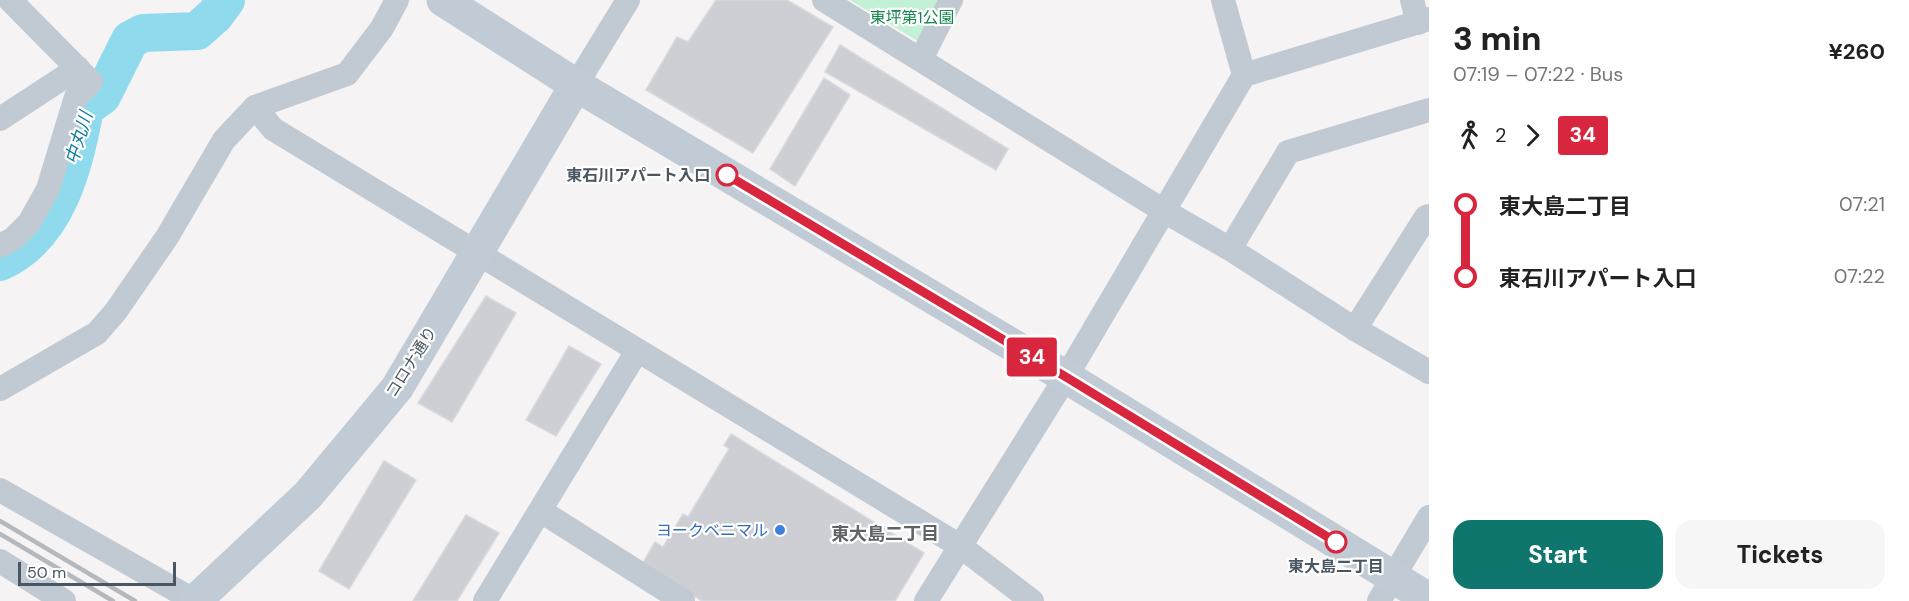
<!DOCTYPE html>
<html lang="en">
<head>
<meta charset="utf-8">
<style>
	:root { --surface:#fff; --page:#f6f6f6; --text:#222; --muted:#767676; --accent:#0f766e }
	body { margin:0; font-family:"DM Sans","Noto Sans JP",sans-serif; background:var(--page); color:var(--text); height:100vh; display:flex; flex-direction:column; font-size:22px; white-space:nowrap }
	* { box-sizing:border-box; margin:0 }
	p { font-size:20px; color:var(--muted) }
	.icon { flex:none; width:33px; height:33px; fill:none; stroke:currentColor; stroke-width:2; stroke-linecap:round; stroke-linejoin:round }
	.map { position:relative; flex:1; overflow:hidden }
	.side { display:flex; flex-direction:column; background:var(--surface); width:480px }
	.side>* { flex:none }
	.badge { padding:0 12px; border-radius:4px; font-size:21px; line-height:39px }
	.scale { position:absolute; left:18px; bottom:15px; width:158px; box-sizing:border-box; padding-left:6px; border:3px solid #4a5661; border-top:0; font-size:16px; line-height:21px; white-space:nowrap; color:#4a5661; -webkit-text-stroke:4px #fff; paint-order:stroke }
	.map>.badge { position:absolute; translate:-50% -50%; box-shadow:0 0 0 3px #fff }
	.legs { display:flex; align-items:center; gap:9px; height:66px; padding:0 24px; font-size:20px }
	.legs p { margin-inline-start:auto }
	.head { display:flex; align-items:center; justify-content:space-between; height:102px; padding:0 24px }
	h1 { font-size:33px; font-weight:800; line-height:45px }
	.button { display:flex; gap:12px; margin-top:auto; padding:12px 24px }
	.button a { flex:1; height:69px; border-radius:18px; background:var(--accent); color:#fff; font-size:24px; font-weight:800; line-height:69px; text-align:center }
	.button a+a { background:var(--page); color:var(--text) }
	ul { padding:0 24px; list-style:none }
	li { display:flex; align-items:center; gap:21px; height:72px; font-size:22px }
	li i { display:grid; place-items:center; width:9px; height:100%; margin:0 8px; background:currentColor }
	li i::after { content:''; width:15px; height:15px; margin:-8px; border:4px solid; border-radius:50%; background:var(--surface) }
	li p { margin-inline-start:auto }
	li:first-child i { background:linear-gradient(#0000 50%,currentColor 0) }
	li:last-child i { background:linear-gradient(currentColor 50%,#0000 0) }
	main { display:flex; flex:1; min-height:0 }
	.map>svg:first-child { display:block }
</style>
</head>
<body>
<main>
<div class="map">
<svg width="1429" height="601" viewBox="0 0 1429 601">
	<rect width="100%" height="100%" fill="#f5f3f3"/>
	<!-- green -->
	<polygon fill="#c3f1d5" points="850,0 938,0 921,43"/>
	<g fill="none" stroke-linecap="round" stroke-linejoin="round">
		<!-- river -->
		<path stroke="#90daee" stroke-width="38" d="M0,262C58,236 75,164 85,108L102,96L130,40L143,33L197,31L215,15L226,0"/>
	</g>
	<!-- building -->
	<g fill="#cdcfd5" stroke="#d7d9de" stroke-width="1.5">
		<polygon points="716,0 787,0 833,27 753,153 646,90 677,37 688,42"/>
		<polygon points="840,45 1008,149 996,170 825,72"/>
		<polygon points="824,78 850,95 795,186 770,169"/>
		<polygon points="486,296 516,313 452,422 418,403"/>
		<polygon points="569,346 601,364 556,436 526,420"/>
		<polygon points="731,434 924,553 895,601 702,601 642,564 655,542 663,547 683,514 688,517 729,449 724,445"/>
		<polygon points="384,461 416,480 349,589 319,571"/>
		<polygon points="466,515 499,533 457,601 413,601"/>
	</g>
	<g fill="none" stroke-linecap="round" stroke-linejoin="round">
		<!-- street -->
		<g stroke="#c1cad2" stroke-width="24">
			<polyline points="824,0 1164,211 1230,249 1355,329 1429,372"/>
			<polyline points="1223,0 1244,75"/>
			<polyline points="1412,0 1418,23"/>
			<polyline points="921,59 951,0"/>
			<polyline points="576,85 628,0"/>
			<polyline points="255,107 273,129 960,546 1032,601"/>
			<polyline points="0,119 78,68"/>
			<polyline points="0,246 13,239 29,223 48,189 76,97 91,82 10,0"/>
			<polyline points="1230,249 1288,152 1429,110"/>
			<polyline points="1355,329 1426,217 1429,216"/>
			<polyline points="0,389 97,333 116,311 167,237 224,140 255,107 347,74 382,28 397,0"/>
			<polyline points="0,490 195,601"/>
			<polyline points="541,511 683,601"/>
			<polyline points="0,561 64,601"/>
			<polyline points="485,601 637,351"/>
			<polyline points="926,601 1066,377 1244,75 1429,19"/>
			<polyline points="1379,601 1429,517"/>
		</g>
		<!-- secondary -->
		<g stroke="#c1cbd6" stroke-width="33">
			<polyline points="443,0 576,85 1066,377 1429,599"/>
			<polyline points="195,601 308,495 397,388 576,85"/>
		</g>
		<!-- rail -->
		<g stroke="#b5b8bd" stroke-width="4.5">
			<polyline points="0,521 135,601"/>
			<polyline points="0,534 113,601"/>
		</g>
	</g>
	<g fill="none" stroke-linecap="round" stroke-linejoin="round">
		<defs>
			<polyline id="line-1" points="727,175 1066,377 1336,542"/>
		</defs>
		<!-- line-1 casing -->
		<use href="#line-1" stroke="#fff" stroke-width="14"/>
		<!-- line-1 -->
		<use href="#line-1" stroke="#d7263d" stroke-width="9"/>
	</g>
	<!-- markers -->
	<g fill="#fff" stroke="#d7263d" stroke-width="3">
		<circle cx="727" cy="175" r="10"/>
		<circle cx="1336" cy="542" r="10"/>
	</g>
	<circle fill="#3f7fe0" stroke="#fff" stroke-width="2" cx="780" cy="530" r="6"/>
	<g text-anchor="middle" dominant-baseline="central" stroke-width="4.5" stroke-linejoin="round" paint-order="stroke">
		<!-- park labels -->
		<g font-size="16" fill="#17864f" stroke="#fff">
			<text x="912" y="17">東坪第1公園</text>
		</g>
		<!-- stop labels -->
		<g font-size="16" font-weight="bold" fill="#4a5661" stroke="#fff" text-anchor="end">
			<text x="710" y="175">東石川アパート入口</text>
			<text x="1336" y="566" text-anchor="middle">東大島二丁目</text>
		</g>
		<!-- street labels -->
		<g font-size="16" fill="#4a5661" stroke="#fff">
			<text transform="translate(411 362) rotate(-58)">コロナ通り</text>
		</g>
		<!-- shop labels -->
		<g font-size="16" fill="#366cbe" stroke="#fff" text-anchor="end">
			<text x="768" y="530">ヨークベニマル</text>
		</g>
		<!-- water labels -->
		<g font-size="18" font-style="italic" fill="#0c7c9b" stroke="#fff">
			<text transform="translate(79 138) rotate(-73)">中丸川</text>
		</g>
		<!-- neighbourhood labels -->
		<g font-size="18" font-weight="bold" fill="#5f6368" stroke="#fff">
			<text x="885" y="534">東大島二丁目</text>
		</g>
	</g>
</svg>
<div class="scale">50 m</div>
<b class="badge" style="left:1032px;top:357px;background:#d7263d;color:#fff">34</b>
</div>
<section class="side">
<div class="head"><div><h1>3 min</h1><p>07:19 – 07:22 · Bus</p></div><b>¥260</b></div>
<div class="legs"><svg class="icon" aria-label="walk" viewBox="0 0 24 24"><circle cx="13" cy="4" r="2"/><path d="M13 8l-2 6 4 7M11 14l-3 7M7 12l3-4h3l4 4"/></svg>2<svg class="icon" aria-label="forward" viewBox="0 0 24 24"><path d="M9 5l7 7-7 7"/></svg><b class="badge" style="background:#d7263d;color:#fff">34</b></div>
<ul>
<li><i style="color:#d7263d"></i><b>東大島二丁目</b><p>07:21</p></li>
<li><i style="color:#d7263d"></i><b>東石川アパート入口</b><p>07:22</p></li>
</ul>
<div class="button"><a>Start</a><a>Tickets</a></div>
</section>
</main>
</body>
</html>
